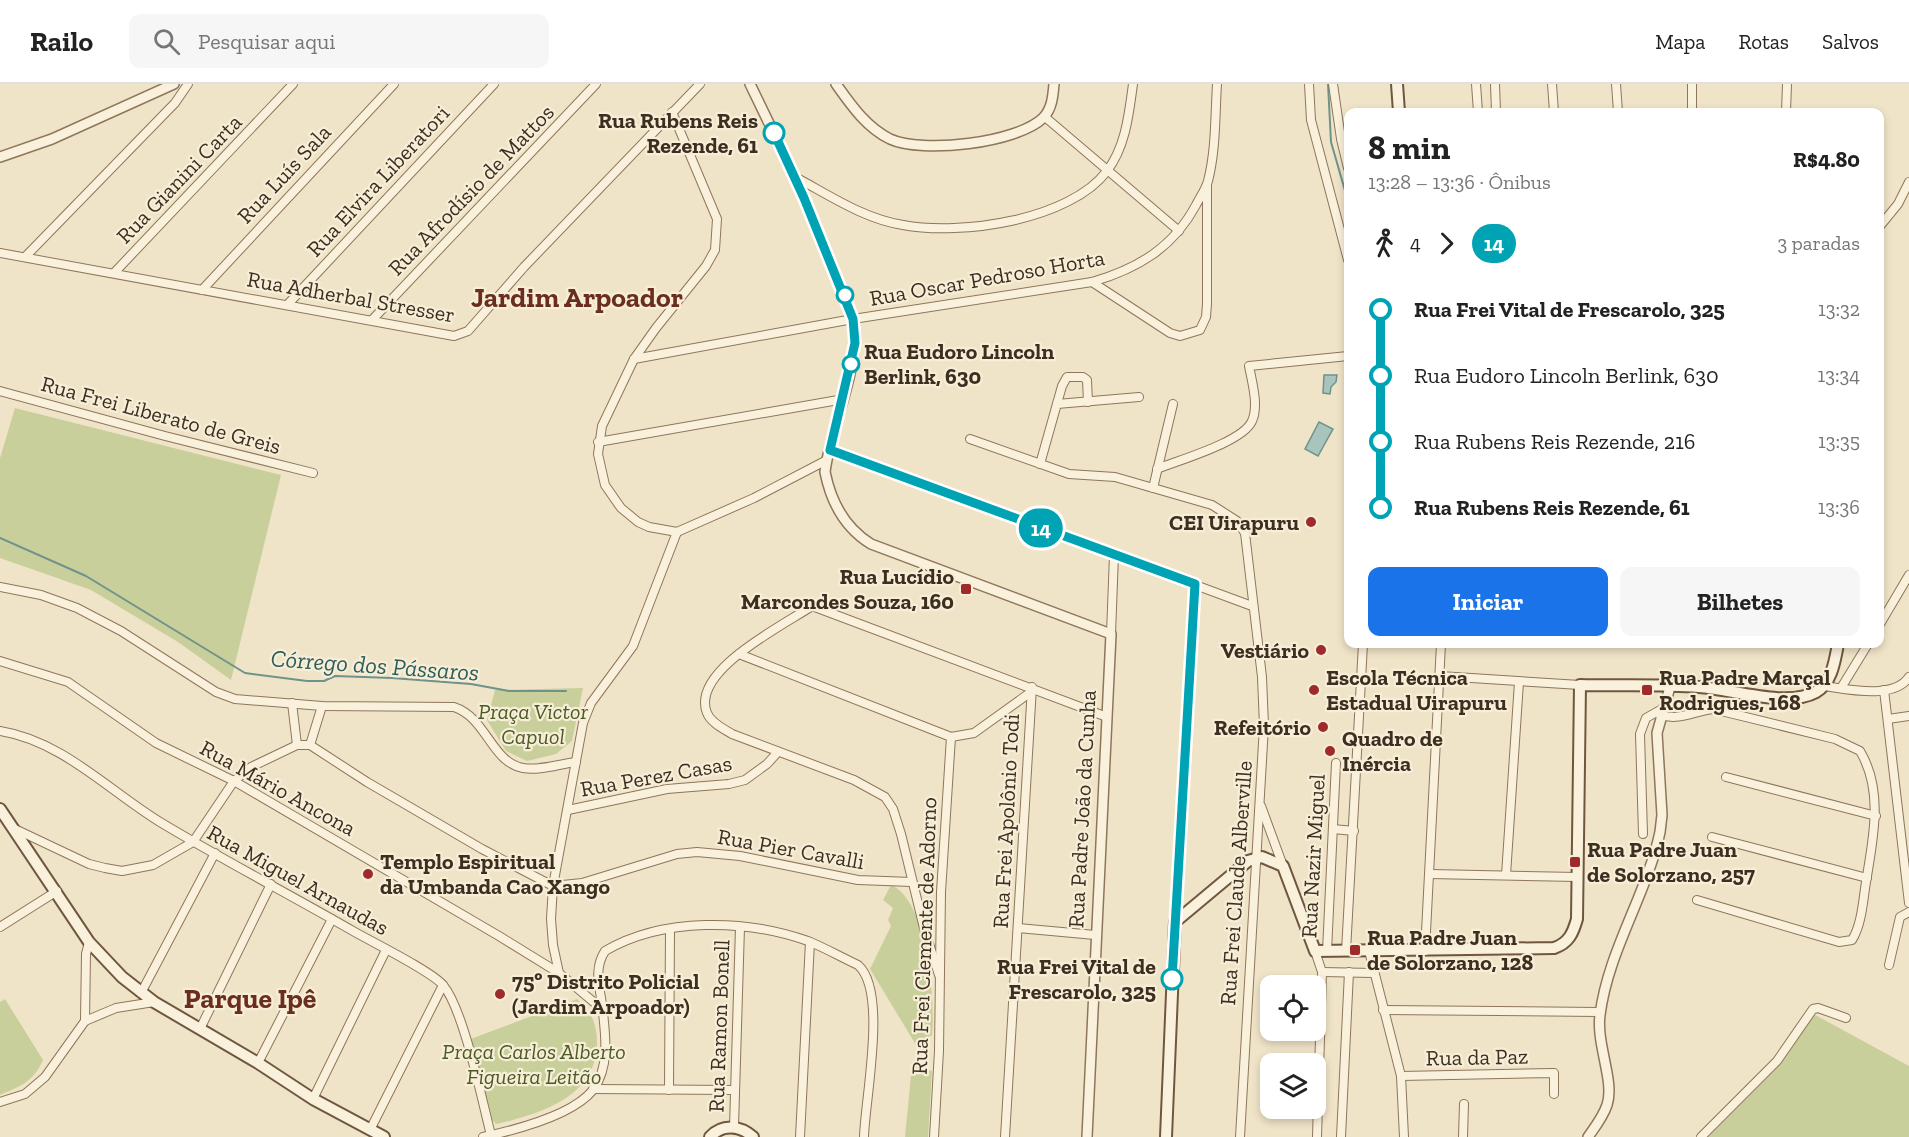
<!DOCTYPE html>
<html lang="pt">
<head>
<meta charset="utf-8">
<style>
	:root { --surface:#fff; --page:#f6f6f6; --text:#222; --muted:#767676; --line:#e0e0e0; --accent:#1a73e8 }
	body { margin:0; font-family:"Zilla Slab",serif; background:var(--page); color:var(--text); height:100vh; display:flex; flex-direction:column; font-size:22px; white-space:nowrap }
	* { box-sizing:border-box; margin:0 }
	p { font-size:20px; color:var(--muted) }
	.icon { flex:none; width:33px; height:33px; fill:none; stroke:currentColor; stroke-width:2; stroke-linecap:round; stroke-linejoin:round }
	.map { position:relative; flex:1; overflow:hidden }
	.side { position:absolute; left:1344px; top:24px; width:540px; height:540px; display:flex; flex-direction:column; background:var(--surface); border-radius:12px; box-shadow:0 3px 9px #0003 }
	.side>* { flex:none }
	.badge { padding:0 12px; border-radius:20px; font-size:21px; line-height:39px }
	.buttons { position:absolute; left:1260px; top:891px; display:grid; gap:12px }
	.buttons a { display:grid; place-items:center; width:66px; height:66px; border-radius:12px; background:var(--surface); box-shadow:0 3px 9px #0003; font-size:30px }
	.map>.badge { position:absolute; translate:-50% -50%; box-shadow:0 0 0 3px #fff }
	.legs { display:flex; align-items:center; gap:9px; height:66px; padding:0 24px; font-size:20px }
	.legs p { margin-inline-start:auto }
	.overview { display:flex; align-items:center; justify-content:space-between; height:102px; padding:0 24px }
	h1 { font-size:33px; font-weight:700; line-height:45px }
	.primary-button { display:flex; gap:12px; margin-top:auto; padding:12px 24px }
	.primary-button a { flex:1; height:69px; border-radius:12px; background:var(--accent); color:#fff; font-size:24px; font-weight:700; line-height:69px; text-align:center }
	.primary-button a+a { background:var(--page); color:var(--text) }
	ul { padding:0 24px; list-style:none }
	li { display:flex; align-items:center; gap:21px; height:66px; font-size:22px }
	li i { display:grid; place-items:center; width:9px; height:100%; margin:0 8px; background:currentColor }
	li i::after { content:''; width:15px; height:15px; margin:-8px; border:4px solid; border-radius:50%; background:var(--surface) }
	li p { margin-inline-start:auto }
	li:first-child i { background:linear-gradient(#0000 50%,currentColor 0) }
	li:last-child i { background:linear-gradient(currentColor 50%,#0000 0) }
	header { display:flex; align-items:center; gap:36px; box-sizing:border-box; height:84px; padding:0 30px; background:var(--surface); border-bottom:2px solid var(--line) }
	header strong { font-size:28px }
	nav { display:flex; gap:33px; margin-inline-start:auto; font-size:21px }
	.search { width:420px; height:54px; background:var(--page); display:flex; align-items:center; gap:15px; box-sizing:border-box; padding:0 21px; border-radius:12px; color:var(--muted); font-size:22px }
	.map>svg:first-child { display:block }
</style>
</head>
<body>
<header>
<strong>Railo</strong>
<div class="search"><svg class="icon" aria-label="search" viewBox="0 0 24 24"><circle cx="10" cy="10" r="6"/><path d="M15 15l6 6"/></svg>Pesquisar aqui</div>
<nav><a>Mapa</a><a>Rotas</a><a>Salvos</a></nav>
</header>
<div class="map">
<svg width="1909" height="1053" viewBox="0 0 1909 1053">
	<rect width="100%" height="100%" fill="#f0e4c8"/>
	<!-- green -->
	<g fill="#c9cf9b">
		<polygon points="15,324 281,391 231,596 178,558 91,506 0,474 0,374"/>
		<polygon points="583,604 572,657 556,670 527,677 506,667 487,636 495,606"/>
		<path d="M891,801C927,815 936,917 932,951L916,961L870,885L891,842L888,836L893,824L883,816Z"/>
		<path d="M5,915L43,976C33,998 21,1002 0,1011V918Z"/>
		<path d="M577,915C592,928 597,940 597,960C596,1013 540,1030 496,1040L490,1034L468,956Z"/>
		<polygon points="1808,927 1909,982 1909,1053 1708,1053 1777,984"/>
		<polygon points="912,981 932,987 928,1053 905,1053"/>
	</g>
	<!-- water -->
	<g fill="#a9c4bc" stroke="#6f938a" stroke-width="1.5">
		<polygon points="1324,291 1337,291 1336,298 1331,303 1330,310 1323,309"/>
		<polygon points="1319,338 1333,345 1318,372 1305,365"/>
	</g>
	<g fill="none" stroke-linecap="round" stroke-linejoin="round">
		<!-- stream -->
		<g stroke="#6f938a" stroke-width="2">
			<polyline points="1328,0 1331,58 1348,117"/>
			<polyline points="0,454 86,492 245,589 307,597 324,597 335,592 392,594 471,600 509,607 566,607"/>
		</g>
		<defs>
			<g id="minor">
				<polyline points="1309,0 1311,36 1348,176"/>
				<polyline points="1333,0 1341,55 1348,84"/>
				<polyline points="1476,0 1478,28"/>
				<polyline points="1495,0 1496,28"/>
				<polyline points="1552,0 1554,28"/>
				<polyline points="1616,0 1618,28"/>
				<polyline points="1692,0 1692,28"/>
				<polyline points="672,28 717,135 715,166 706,182 656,244 634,275 602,342 598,370 605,401 621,424 638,438 649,443 677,448 754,414 827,376"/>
				<polyline points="1786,28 1787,0"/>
				<polyline points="1045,33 1179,147"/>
				<path d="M795,93C829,111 864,135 903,141C961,152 1070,136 1107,87C1126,62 1129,29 1133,0"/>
				<polyline points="1880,142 1898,120 1909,98"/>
				<polyline points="0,169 454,252 468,247 524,183 700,0"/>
				<polyline points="25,173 175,19 188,0"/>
				<polyline points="114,189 293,0"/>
				<polyline points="1092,198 1170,249 1180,252 1200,246 1206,233 1207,220 1207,101"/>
				<polyline points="202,206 394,0"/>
				<polyline points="288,220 494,0"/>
				<polyline points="372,236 596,0"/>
				<path d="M634,275L853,235L1092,198C1137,185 1173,164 1196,121C1200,113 1206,105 1208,97C1216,66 1215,32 1217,0"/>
				<polyline points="0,307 165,352 313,389"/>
				<polyline points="1057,320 1139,313"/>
				<polyline points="970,355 1069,390 1115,393 1212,421 1237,437 1245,449 1262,593 1264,642 1240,1053"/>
				<polyline points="598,358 844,315"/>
				<polyline points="830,366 1252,522"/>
				<polyline points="1040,380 1062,302 1067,293 1083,293 1087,296 1088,318"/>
				<path d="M1157,385C1179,376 1243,358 1252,337C1259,322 1252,298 1249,282L1348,272"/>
				<polyline points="1153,404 1173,320"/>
				<path d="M0,503L41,511L77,524L121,547L216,608L235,615L322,622L454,623C487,634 491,678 523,684C540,687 559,680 576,678"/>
				<polyline points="1880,540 1909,491"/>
				<polyline points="1111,550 1114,471"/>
				<polyline points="739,570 951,653 974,649 1031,608"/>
				<polyline points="0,577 68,598 156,659 234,697 499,852 559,889 602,925"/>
				<polyline points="1440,592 1580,601"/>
				<path d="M1824,602C1847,605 1894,616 1909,593"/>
				<polyline points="1841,604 1868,560"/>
				<polyline points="1884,606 1909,819"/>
				<polyline points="292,619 297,661"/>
				<path d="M1660,631C1681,637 1694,627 1713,625L1835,655L1860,667C1884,707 1873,755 1866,798C1863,816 1862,840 1852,856L1839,858L1697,816"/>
				<polyline points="1888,635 1909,632"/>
				<path d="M0,647C62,657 108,706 160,738C223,776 289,810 353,847C372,858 431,887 443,901C464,926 482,1017 491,1051"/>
				<polyline points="310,661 367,698 482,765 553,802 582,799 677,770 697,768 740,772 858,796 912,798"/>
				<polyline points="310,661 322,622"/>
				<polyline points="1726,693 1876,732"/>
				<polyline points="1261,722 1283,782"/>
				<polyline points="568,726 667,705 729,700 745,696 767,680 777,669"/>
				<polyline points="15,745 89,780 105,784 122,787 153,781 193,758 234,697 251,683 297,661 310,661"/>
				<polyline points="1333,745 1354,747"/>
				<polyline points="1643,750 1640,650 1646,634 1662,625"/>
				<polyline points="1712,753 1867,794"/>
				<polyline points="1430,790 1578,793"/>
				<polyline points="1506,791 1519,598"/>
				<polyline points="1175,838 1195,500"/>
				<polyline points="0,843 57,807"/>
				<polyline points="1018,844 1095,851"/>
				<polyline points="1315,867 1322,888 1317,1053"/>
				<polyline points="1327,867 1336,679"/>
				<polyline points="1346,867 1363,560"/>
				<polyline points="1369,867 1401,992 1404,1053"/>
				<polyline points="1425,867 1441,560"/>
				<polyline points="1889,881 1900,833 1909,828"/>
				<polyline points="1322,888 1373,889"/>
				<polyline points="559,889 553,861 551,835 553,802 583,639 591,619 633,562 677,448"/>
				<path d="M939,891L924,844L901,750L893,725L885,713L854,696L732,650C724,645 711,639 707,629C690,587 784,541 812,522L1107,633"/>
				<polyline points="141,909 215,769"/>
				<polyline points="1383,926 1600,928"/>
				<polyline points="85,937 86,870 89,858"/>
				<polyline points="200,945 271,800"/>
				<polyline points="258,979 332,835"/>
				<polyline points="1401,992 1554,989 1554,1010"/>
				<polyline points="593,1005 734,1006"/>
				<polyline points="669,1006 670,845"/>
				<polyline points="313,1015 386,866"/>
				<polyline points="0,1018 25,1010 45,993 85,937 116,924 154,918"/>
				<polyline points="734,1043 740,843"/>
				<polyline points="370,1046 443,901"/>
				<path d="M483,1053C515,1046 572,1032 593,1006C611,982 605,947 602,920C599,901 594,884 605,867C663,833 746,835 808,857C825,864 841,873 858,881C888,907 865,1014 864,1053"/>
				<polyline points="800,1053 810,858"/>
				<polyline points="934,1053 939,967 941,808 951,653"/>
				<polyline points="1005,1053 1032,603"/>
				<polyline points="1341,1053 1349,888"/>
				<polyline points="1463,1053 1464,1020"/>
				<polyline points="1701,1053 1777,977 1813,925 1818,924 1846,934"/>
			</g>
			<g id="tertiary">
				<path d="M750,0L795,93L853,235C861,287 831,338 825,388C831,418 845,444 871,460L1111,550L1087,1053"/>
				<path d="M836,0C851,21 866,43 890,55C922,70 1017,59 1043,34C1052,25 1053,12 1054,0"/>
				<polyline points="0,73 52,55 174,0"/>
				<path d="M1588,1053C1595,1043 1603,1033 1607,1021C1615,998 1596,960 1600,931C1608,867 1647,810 1660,748L1662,731L1657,649L1670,603"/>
			</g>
			<g id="secondary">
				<polyline points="1397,0 1399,28"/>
				<polyline points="0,725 89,858 122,893 154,918 258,979 313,1015 384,1053"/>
				<path d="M710,1053C722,1040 740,1041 753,1053"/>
				<path d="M1166,1053L1175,838L1248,777L1262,773L1283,782L1315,867L1554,864C1569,859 1573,849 1577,835L1580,601C1619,602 1660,600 1699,603C1732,605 1787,624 1816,608C1832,599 1835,576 1838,560"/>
			</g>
		</defs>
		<!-- minor casing -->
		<use href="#minor" stroke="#8d765c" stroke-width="10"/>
		<!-- tertiary casing -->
		<use href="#tertiary" stroke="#8d765c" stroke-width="12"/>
		<!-- secondary casing -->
		<use href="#secondary" stroke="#6f573f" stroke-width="14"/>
		<!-- minor -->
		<use href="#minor" stroke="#faf1dc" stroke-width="8"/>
		<!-- tertiary -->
		<use href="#tertiary" stroke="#faf1dc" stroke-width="9"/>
		<!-- secondary -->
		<use href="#secondary" stroke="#faf1dc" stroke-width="10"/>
	</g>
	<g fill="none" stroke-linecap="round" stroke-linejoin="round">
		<defs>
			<polyline id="line-1" points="774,49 804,114 853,235 855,259 830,366 1195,500 1172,895"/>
		</defs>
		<!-- line-1 casing -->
		<use href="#line-1" stroke="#fff" stroke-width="14"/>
		<!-- line-1 -->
		<use href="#line-1" stroke="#00a3b4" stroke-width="9"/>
	</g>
	<!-- markers -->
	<g fill="#fff" stroke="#00a3b4" stroke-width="3">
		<circle cx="774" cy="49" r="10"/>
		<circle cx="845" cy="211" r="8"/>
		<circle cx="851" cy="280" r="8"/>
		<circle cx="1172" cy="895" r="10"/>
	</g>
	<g fill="#9e2a2b" stroke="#f7eed8" stroke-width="2">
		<circle cx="1311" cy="438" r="6"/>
		<rect x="960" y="499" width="12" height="12" rx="3"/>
		<circle cx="1321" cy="566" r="6"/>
		<circle cx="1314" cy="606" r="6"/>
		<rect x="1641" y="600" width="12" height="12" rx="3"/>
		<circle cx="1323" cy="643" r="6"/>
		<circle cx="1330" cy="667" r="6"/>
		<rect x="1569" y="772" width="12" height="12" rx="3"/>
		<circle cx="368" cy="790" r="6"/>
		<rect x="1349" y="860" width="12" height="12" rx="3"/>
		<circle cx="500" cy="910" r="6"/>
	</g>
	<g text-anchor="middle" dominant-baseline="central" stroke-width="4.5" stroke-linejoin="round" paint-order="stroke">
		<!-- stop labels -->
		<g font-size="22" font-weight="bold" fill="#3d2e20" stroke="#f7eed8" text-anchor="end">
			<text x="758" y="36">Rua Rubens Reis<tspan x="758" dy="25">Rezende, 61</tspan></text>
			<text x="864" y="267" text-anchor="start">Rua Eudoro Lincoln<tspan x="864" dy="25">Berlink, 630</tspan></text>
			<text x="1156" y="882">Rua Frei Vital de<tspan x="1156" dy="25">Frescarolo, 325</tspan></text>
		</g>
		<!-- street labels -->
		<g font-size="22" fill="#3d2e20" stroke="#f7eed8">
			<text transform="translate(284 90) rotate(-47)">Rua Luís Sala</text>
			<text transform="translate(179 95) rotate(-46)">Rua Gianini Carta</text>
			<text transform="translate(378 97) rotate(-47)">Rua Elvira Liberatori</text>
			<text transform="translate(471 106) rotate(-46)">Rua Afrodísio de Mattos</text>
			<text transform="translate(987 194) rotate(-10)">Rua Oscar Pedroso Horta</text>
			<text transform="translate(351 213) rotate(10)">Rua Adherbal Stresser</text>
			<text transform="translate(161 331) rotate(15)">Rua Frei Liberato de Greis</text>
			<text transform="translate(656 692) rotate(-10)">Rua Perez Casas</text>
			<text transform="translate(278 704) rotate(29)">Rua Mário Ancona</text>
			<text transform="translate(1082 725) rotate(-87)">Rua Padre João da Cunha</text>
			<text transform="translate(1006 737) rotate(-87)">Rua Frei Apolônio Todi</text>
			<text transform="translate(791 765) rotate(10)">Rua Pier Cavalli</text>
			<text transform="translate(1313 772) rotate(-87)">Rua Nazir Miguel</text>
			<text transform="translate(298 796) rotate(29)">Rua Miguel Arnaudas</text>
			<text transform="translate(1236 799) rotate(-86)">Rua Frei Claude Alberville</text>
			<text transform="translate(924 852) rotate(-88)">Rua Frei Clemente de Adorno</text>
			<text transform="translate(719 942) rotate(-88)">Rua Ramon Bonell</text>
			<text transform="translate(1477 973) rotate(-1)">Rua da Paz</text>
		</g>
		<!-- poi labels -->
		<g font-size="22" font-weight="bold" fill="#3d2e20" stroke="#f7eed8" text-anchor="start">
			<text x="1299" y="438" text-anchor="end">CEI Uirapuru</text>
			<text x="954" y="492" text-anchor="end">Rua Lucídio<tspan x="954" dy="25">Marcondes Souza, 160</tspan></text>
			<text x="1309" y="566" text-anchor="end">Vestiário</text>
			<text x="1326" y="593">Escola Técnica<tspan x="1326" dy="25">Estadual Uirapuru</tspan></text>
			<text x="1659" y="593">Rua Padre Marçal<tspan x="1659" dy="25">Rodrigues, 168</tspan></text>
			<text x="1311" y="643" text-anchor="end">Refeitório</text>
			<text x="1342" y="654">Quadro de<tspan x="1342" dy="25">Inércia</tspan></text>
			<text x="1587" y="765">Rua Padre Juan<tspan x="1587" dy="25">de Solorzano, 257</tspan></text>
			<text x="380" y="777">Templo Espiritual<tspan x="380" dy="25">da Umbanda Cao Xango</tspan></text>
			<text x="1367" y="853">Rua Padre Juan<tspan x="1367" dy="25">de Solorzano, 128</tspan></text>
			<text x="512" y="897">75º Distrito Policial<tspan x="512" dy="25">(Jardim Arpoador)</tspan></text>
		</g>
		<!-- park labels -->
		<g font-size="22" font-style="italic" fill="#4d5a26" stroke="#f7eed8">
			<text x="533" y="627">Praça Victor<tspan x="533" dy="25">Capuol</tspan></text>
			<text x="534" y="967">Praça Carlos Alberto<tspan x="534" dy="25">Figueira Leitão</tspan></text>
		</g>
		<!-- water labels -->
		<g font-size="24" font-style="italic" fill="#2f5d5a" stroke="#f7eed8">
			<text transform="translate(375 581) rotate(4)">Córrego dos Pássaros</text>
		</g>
		<!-- district labels -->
		<g font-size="28" font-weight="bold" fill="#6b2e1e" stroke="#f7eed8">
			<text x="577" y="213">Jardim Arpoador</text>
			<text x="250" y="914">Parque Ipê</text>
		</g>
	</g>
</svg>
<div class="buttons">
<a><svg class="icon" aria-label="locate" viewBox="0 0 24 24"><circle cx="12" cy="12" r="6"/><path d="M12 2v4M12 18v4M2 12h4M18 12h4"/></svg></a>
<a><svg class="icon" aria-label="layers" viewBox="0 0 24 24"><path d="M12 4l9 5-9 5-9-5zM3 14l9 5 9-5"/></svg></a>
</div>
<b class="badge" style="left:1041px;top:444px;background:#00a3b4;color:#fff">14</b>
<section class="side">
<div class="overview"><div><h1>8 min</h1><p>13:28 – 13:36 · Ônibus</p></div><b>R$4.80</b></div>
<div class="legs"><svg class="icon" aria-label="walk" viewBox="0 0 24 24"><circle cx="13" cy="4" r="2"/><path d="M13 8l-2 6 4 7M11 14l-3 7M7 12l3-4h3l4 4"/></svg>4<svg class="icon" aria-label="forward" viewBox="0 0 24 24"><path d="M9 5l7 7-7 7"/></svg><b class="badge" style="background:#00a3b4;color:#fff">14</b><p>3 paradas</p></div>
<ul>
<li><i style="color:#00a3b4"></i><b>Rua Frei Vital de Frescarolo, 325</b><p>13:32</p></li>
<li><i style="color:#00a3b4"></i><span>Rua Eudoro Lincoln Berlink, 630</span><p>13:34</p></li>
<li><i style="color:#00a3b4"></i><span>Rua Rubens Reis Rezende, 216</span><p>13:35</p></li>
<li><i style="color:#00a3b4"></i><b>Rua Rubens Reis Rezende, 61</b><p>13:36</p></li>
</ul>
<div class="primary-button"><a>Iniciar</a><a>Bilhetes</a></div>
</section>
</div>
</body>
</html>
